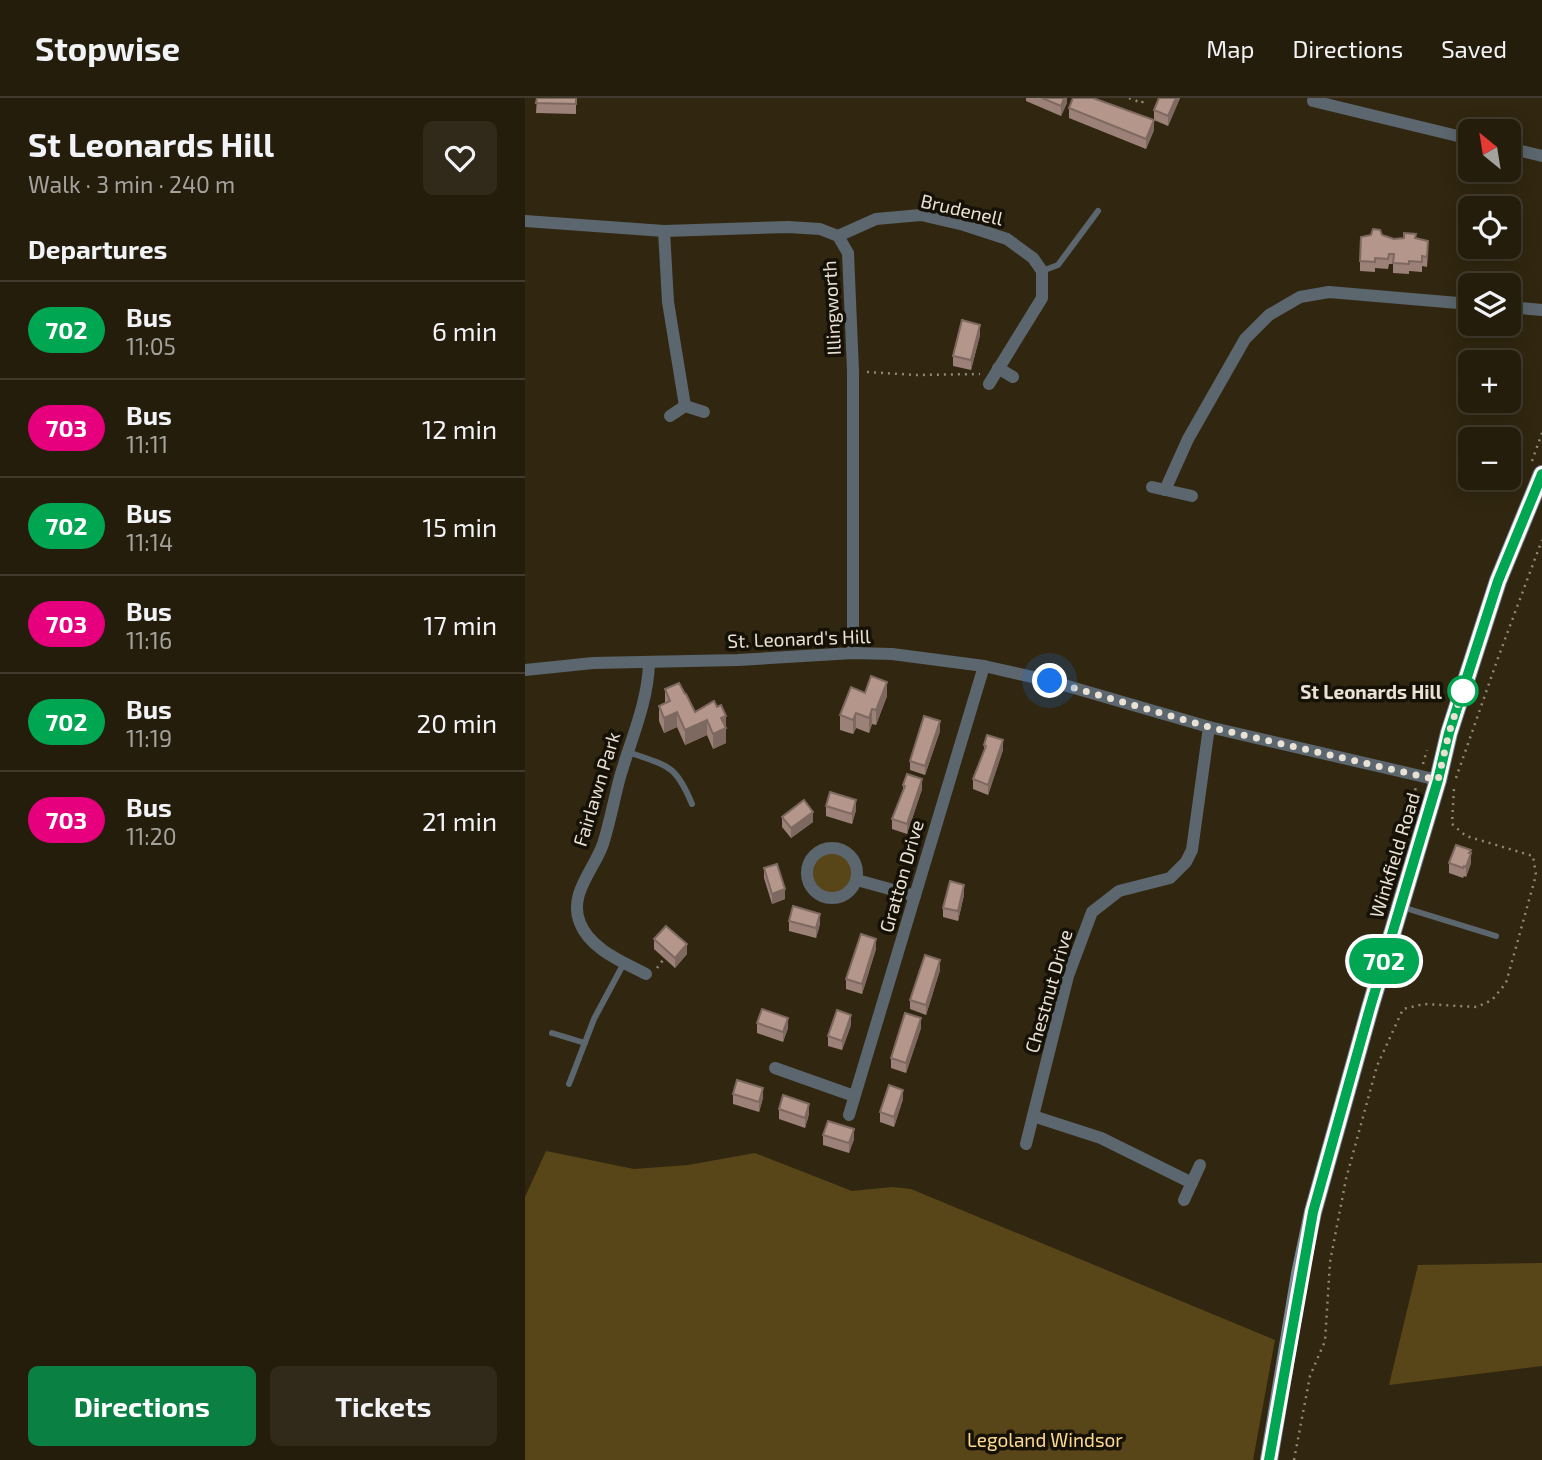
<!DOCTYPE html>
<html lang="en">
<head>
<meta charset="utf-8">
<style>
	:root { --surface:#251d0c; --page:#312a1a; --text:#f1f3f6; --muted:#a3a29d; --line:#423b2d; --accent:#0b8043 }
	body { margin:0; font-family:"Exo 2",sans-serif; background:var(--page); color:var(--text); height:100vh; display:flex; flex-direction:column; font-size:26px; white-space:nowrap }
	* { box-sizing:border-box; margin:0 }
	p { font-size:23px; color:var(--muted) }
	.icon { flex:none; width:38px; height:38px; fill:none; stroke:currentColor; stroke-width:2; stroke-linecap:round; stroke-linejoin:round }
	.map { position:relative; flex:1; overflow:hidden }
	.drawer { display:flex; flex-direction:column; background:var(--surface); width:525px }
	.drawer>* { flex:none }
	.badge { padding:0 14px; border-radius:23px; font-size:24px; line-height:46px }
	.needle { width:46px; rotate:330deg }
	.controls { position:absolute; left:933px; top:21px; display:grid; gap:14px }
	.controls a { display:grid; place-items:center; width:63px; height:63px; border-radius:10px; background:var(--surface); box-shadow:0 4px 18px #0003,0 0 0 2px var(--line); font-size:35px }
	.you { position:absolute; width:35px; height:35px; margin:-18px; border:5px solid #fff; border-radius:50%; background:#1a73e8; box-shadow:0 0 0 10px #1a73e833 }
	.map>.badge { position:absolute; translate:-50% -50%; box-shadow:0 0 0 4px #fff }
	h2 { padding:0 28px; font-size:26px; line-height:63px }
	.round { display:grid; place-items:center; flex:none; width:74px; height:74px; border-radius:10px; background:var(--page) }
	.headline { display:flex; align-items:center; justify-content:space-between; height:119px; padding:0 28px }
	h1 { font-size:33px; font-weight:700; line-height:52px }
	.primary-button { display:flex; gap:14px; margin-top:auto; padding:14px 28px }
	.primary-button a { flex:1; height:80px; border-radius:10px; background:var(--accent); color:#fff; font-size:28px; font-weight:700; line-height:80px; text-align:center }
	.primary-button a+a { background:var(--page); color:var(--text) }
	ul { padding:0; list-style:none }
	li { display:flex; align-items:center; gap:21px; height:98px; padding:0 28px; border-top:2px solid var(--line) }
	li div { flex:1 }
	li b { display:block; font-size:26px }
	li em { font-style:normal }
	li .badge { min-width:77px; font-weight:700; text-align:center }
	header { display:flex; align-items:center; gap:42px; box-sizing:border-box; height:98px; padding:0 35px; background:var(--surface); border-bottom:2px solid var(--line) }
	header strong { font-size:33px }
	nav { display:flex; gap:38px; margin-inline-start:auto; font-size:24px }
	main { display:flex; flex:1; min-height:0 }
	.map>svg:first-child { display:block }
</style>
</head>
<body>
<header>
<strong>Stopwise</strong>
<nav><a>Map</a><a>Directions</a><a>Saved</a></nav>
</header>
<main>
<section class="drawer">
<div class="headline"><div><h1>St Leonards Hill</h1><p>Walk · 3 min · 240 m</p></div><a class="round"><svg class="icon" aria-label="heart" viewBox="0 0 24 24"><path d="M12 20l-8-8c-3-5 5-10 8-4 3-6 11-1 8 4z"/></svg></a></div>
<h2>Departures</h2>
<ul>
<li><span class="badge" style="background:#00a651;color:#fff">702</span><div><b>Bus</b><p>11:05</p></div><em>6 min</em></li>
<li><span class="badge" style="background:#e6007e;color:#fff">703</span><div><b>Bus</b><p>11:11</p></div><em>12 min</em></li>
<li><span class="badge" style="background:#00a651;color:#fff">702</span><div><b>Bus</b><p>11:14</p></div><em>15 min</em></li>
<li><span class="badge" style="background:#e6007e;color:#fff">703</span><div><b>Bus</b><p>11:16</p></div><em>17 min</em></li>
<li><span class="badge" style="background:#00a651;color:#fff">702</span><div><b>Bus</b><p>11:19</p></div><em>20 min</em></li>
<li><span class="badge" style="background:#e6007e;color:#fff">703</span><div><b>Bus</b><p>11:20</p></div><em>21 min</em></li>
</ul>
<div class="primary-button"><a>Directions</a><a>Tickets</a></div>
</section>
<div class="map">
<svg width="1017" height="1362" viewBox="0 0 1017 1362">
	<rect width="100%" height="100%" fill="#312710"/>
	<!-- green -->
	<g fill="#594618">
		<circle cx="307" cy="775" r="20"/>
		<polygon points="21,1053 109,1071 163,1067 230,1055 327,1093 367,1089 386,1091 750,1242 728,1362 0,1362 0,1099"/>
		<polygon points="1017,1165 1017,1268 864,1287 893,1167"/>
	</g>
	<g fill="none" stroke-linecap="round" stroke-linejoin="round">
		<!-- path -->
		<g stroke="#908876" stroke-width="2.5" stroke-dasharray="2 5" stroke-linecap="butt">
			<polyline points="604,0 617,5 619,0"/>
			<polyline points="342,274 392,277 455,276"/>
			<polyline points="1007,363 1017,335"/>
			<polyline points="898,666 902,652"/>
			<polyline points="931,680 973,560 1017,442"/>
			<polyline points="880,733 891,689"/>
			<polyline points="132,870 138,862"/>
			<polyline points="769,1362 785,1278 800,1243 805,1164 821,1081 852,968 878,911 899,906 952,909 967,902 981,885 1011,777 1008,758 941,738 927,726 929,690"/>
		</g>
		<!-- lane -->
		<g stroke="#5b666e" stroke-width="6">
			<polyline points="517,173 533,167 573,113"/>
			<path d="M103,654C142,668 150,665 167,706"/>
			<polyline points="877,809 971,838"/>
			<polyline points="27,935 60,945"/>
			<polyline points="44,986 69,921 99,865"/>
		</g>
		<!-- street -->
		<g stroke="#5b666e" stroke-width="12">
			<polyline points="788,3 945,41"/>
			<polyline points="984,50 1017,58"/>
			<polyline points="0,123 139,133 263,129 295,131 313,138 323,155 328,273 328,555"/>
			<polyline points="139,133 143,204 160,308"/>
			<polyline points="313,138 351,121 396,117 439,127 482,141 508,160 517,173 517,200 464,286"/>
			<polyline points="984,209 1017,212"/>
			<polyline points="473,270 488,279"/>
			<polyline points="145,318 160,308 179,314"/>
			<polyline points="627,389 667,398"/>
			<polyline points="640,392 663,341 720,241 744,217 775,199 804,194 945,206"/>
			<polyline points="0,572 68,565 213,562 328,555 367,556 459,568 525,583 684,629 913,682"/>
			<circle cx="307" cy="775" r="25"/>
			<polyline points="332,782 390,798"/>
			<path d="M121,876C98,864 65,851 55,825C43,796 69,772 78,746C85,724 89,701 95,679C106,641 123,604 124,565"/>
			<polyline points="250,970 329,998"/>
			<polyline points="324,1017 459,568"/>
			<polyline points="508,1018 576,1040 667,1085"/>
			<polyline points="501,1046 543,878 567,814 594,793 645,780 661,764 667,752 684,629"/>
			<polyline points="659,1102 675,1067"/>
		</g>
		<!-- secondary -->
		<polyline stroke="#788894" stroke-width="18" points="744,1362 775,1176 788,1114 845,910 913,682 924,635 973,483 1017,376"/>
	</g>
	<!-- wall -->
	<g fill="#9b8178">
		<polygon points="12,0 51,0 51,16 11,15"/>
		<polygon points="501,0 542,0 542,5 536,18 501,3"/>
		<polygon points="655,0 643,28 629,22 629,12"/>
		<polygon points="544,10 629,32 621,51 544,20"/>
		<polygon points="857,137 869,141 890,140 903,153 902,169 897,168 897,174 884,173 884,176 868,175 868,166 864,166 863,171 850,170 850,174 835,173 835,163"/>
		<polygon points="455,237 446,272 428,268 428,258"/>
		<polygon points="140,591 160,596 170,614 192,609 201,618 201,645 188,651 182,637 160,647 152,629 139,635 134,623 134,608 140,605"/>
		<polygon points="340,595 362,598 351,627 347,626 344,635 331,630 328,636 315,632 315,617"/>
		<polygon points="415,633 400,677 385,672 385,663"/>
		<polygon points="459,647 478,652 463,697 448,691 448,681 459,653"/>
		<polygon points="378,687 397,691 382,736 367,731 367,721 378,692"/>
		<polygon points="301,708 331,712 327,726 301,718"/>
		<polygon points="257,719 288,724 266,740 257,729"/>
		<polygon points="946,755 946,765 941,779 939,778 938,780 924,775 924,765"/>
		<polygon points="239,770 260,801 247,806 239,780"/>
		<polygon points="439,797 433,823 418,819 418,810"/>
		<polygon points="264,823 295,826 291,840 264,833"/>
		<polygon points="129,841 162,856 150,870 129,851"/>
		<polygon points="351,851 337,896 321,891 321,881"/>
		<polygon points="415,872 401,917 385,911 385,902"/>
		<polygon points="232,925 263,930 258,944 232,935"/>
		<polygon points="326,927 317,952 303,948 303,938"/>
		<polygon points="396,930 381,975 366,970 366,960"/>
		<polygon points="208,996 238,1000 234,1014 208,1006"/>
		<polygon points="378,1001 369,1029 355,1024 355,1014"/>
		<polygon points="254,1011 284,1016 280,1030 254,1021"/>
		<polygon points="298,1037 329,1041 324,1055 298,1047"/>
	</g>
	<!-- shaded-wall -->
	<g fill="#7e6961">
		<polygon points="539,0 542,0 542,5 536,18 536,8"/>
		<polygon points="651,0 655,0 643,28 643,18"/>
		<polygon points="629,22 629,32 621,51 621,41"/>
		<polygon points="455,227 455,237 446,272 446,262"/>
		<polygon points="362,584 362,598 351,627 351,612"/>
		<polygon points="347,611 347,626 344,635 344,620"/>
		<polygon points="152,614 152,629 139,635 139,620"/>
		<polygon points="331,615 331,630 328,636 328,622"/>
		<polygon points="201,618 201,645 188,651 188,636 196,620"/>
		<polygon points="182,622 182,637 160,647 160,632"/>
		<polygon points="415,623 415,633 400,677 400,668"/>
		<polygon points="478,642 478,652 463,697 463,687"/>
		<polygon points="397,681 397,691 382,736 382,726"/>
		<polygon points="331,702 331,712 327,726 327,716"/>
		<polygon points="288,714 288,724 266,740 266,730"/>
		<polygon points="946,752 946,765 941,779 941,769"/>
		<polygon points="439,787 439,797 433,823 433,813"/>
		<polygon points="260,791 260,801 247,806 247,796"/>
		<polygon points="295,816 295,826 291,840 291,830"/>
		<polygon points="351,841 351,851 337,896 337,886"/>
		<polygon points="162,846 162,856 150,870 150,860"/>
		<polygon points="415,862 415,872 401,917 401,907"/>
		<polygon points="326,917 326,927 317,952 317,943"/>
		<polygon points="263,920 263,930 258,944 258,934"/>
		<polygon points="396,920 396,930 381,975 381,965"/>
		<polygon points="238,990 238,1000 234,1014 234,1004"/>
		<polygon points="378,992 378,1001 369,1029 369,1019"/>
		<polygon points="284,1006 284,1016 280,1030 280,1020"/>
		<polygon points="329,1031 329,1041 324,1055 324,1045"/>
	</g>
	<!-- building -->
	<g fill="#b4968b" stroke="#7e6961" stroke-width="2">
		<polygon points="12,0 51,0 51,6 11,5"/>
		<polygon points="517,0 539,0 536,8"/>
		<polygon points="548,0 568,0 629,22 621,41 544,10"/>
		<polygon points="634,0 651,0 643,18 629,12"/>
		<polygon points="848,131 855,132 857,137 869,141 879,140 879,135 891,136 890,140 903,143 902,159 897,158 897,164 884,163 884,166 868,165 869,156 864,156 863,161 850,160 850,164 835,163 836,139 846,137"/>
		<polygon points="437,222 455,227 446,262 428,258"/>
		<polygon points="346,578 362,584 351,612 347,611 344,620 331,615 328,622 315,617 326,589 340,595"/>
		<polygon points="154,585 160,596 161,596 170,614 189,603 192,609 196,607 201,618 196,620 201,630 188,636 182,622 160,632 152,614 139,620 134,608 145,603 140,591"/>
		<polygon points="399,618 415,623 400,668 385,663"/>
		<polygon points="462,637 478,642 463,687 448,681 461,648 459,647"/>
		<polygon points="382,676 397,681 382,726 367,721 380,688 378,687"/>
		<polygon points="305,694 331,702 327,716 301,708"/>
		<polygon points="279,702 288,714 266,730 257,719"/>
		<polygon points="931,747 946,752 944,755 946,755 941,769 939,768 938,770 924,765"/>
		<polygon points="252,766 260,791 247,796 239,770"/>
		<polygon points="425,783 439,787 433,813 418,810"/>
		<polygon points="268,808 295,816 291,830 264,823"/>
		<polygon points="141,828 162,846 150,860 129,841"/>
		<polygon points="336,836 351,841 337,886 321,881"/>
		<polygon points="400,857 415,862 401,907 385,902"/>
		<polygon points="237,911 263,920 258,934 232,925"/>
		<polygon points="312,912 326,917 317,943 303,938"/>
		<polygon points="380,915 396,920 381,965 366,960"/>
		<polygon points="212,982 238,990 234,1004 208,996"/>
		<polygon points="364,987 378,992 369,1019 355,1014"/>
		<polygon points="258,997 284,1006 280,1020 254,1011"/>
		<polygon points="303,1023 329,1031 324,1045 298,1037"/>
	</g>
	<g fill="none" stroke-linecap="round" stroke-linejoin="round">
		<defs>
			<polyline id="line" points="744,1362 788,1114 845,910 913,682 924,635 973,483 1017,376"/>
		</defs>
		<!-- line casing -->
		<use href="#line" stroke="#fff" stroke-width="16"/>
		<!-- line -->
		<use href="#line" stroke="#00a651" stroke-width="10"/>
		<!-- walk -->
		<polyline stroke="#e8e1d4" stroke-width="7" stroke-dasharray="0 12.6" points="525,583 684,629 913,682 924,635 940,584 938,593"/>
	</g>
	<!-- markers -->
	<circle fill="#fff" stroke="#00a651" stroke-width="3.5" cx="938" cy="593" r="14"/>
	<g text-anchor="middle" dominant-baseline="central" stroke-width="7" stroke-linejoin="round" paint-order="stroke">
		<!-- street labels -->
		<g font-size="19" fill="#e8e1d4" stroke="#151107">
			<text transform="translate(437 111) rotate(13)">Brudenell</text>
			<text transform="translate(306 210) rotate(-93)">Illingworth</text>
			<text transform="translate(274 540) rotate(-2)">St. Leonard's Hill</text>
			<text transform="translate(71 691) rotate(-73)">Fairlawn Park</text>
			<text transform="translate(869 757) rotate(-73)">Winkfield Road</text>
			<text transform="translate(376 778) rotate(-74)">Gratton Drive</text>
			<text transform="translate(523 893) rotate(-74)">Chestnut Drive</text>
		</g>
		<!-- stop labels -->
		<g font-size="19" font-weight="bold" fill="#e8e1d4" stroke="#151107" text-anchor="end">
			<text x="917" y="593">St Leonards Hill</text>
		</g>
		<!-- park labels -->
		<g font-size="19" fill="#fdda8f" stroke="#151107">
			<text x="520" y="1341">Legoland Windsor</text>
		</g>
	</g>
</svg>
<div class="controls">
<a><svg class="needle" viewBox="-14 -14 28 28"><path d="M0-13l5 13h-10z" fill="#e53935"/><path d="M0 13l5-13h-10z" fill="#a3a29d"/></svg></a>
<a><svg class="icon" aria-label="locate" viewBox="0 0 24 24"><circle cx="12" cy="12" r="6"/><path d="M12 2v4M12 18v4M2 12h4M18 12h4"/></svg></a>
<a><svg class="icon" aria-label="layers" viewBox="0 0 24 24"><path d="M12 4l9 5-9 5-9-5zM3 14l9 5 9-5"/></svg></a>
<a>+</a>
<a>−</a>
</div>
<div class="you" style="left:525px;top:583px"></div>
<b class="badge" style="left:859px;top:863px;background:#00a651;color:#fff">702</b>
</div>
</main>
</body>
</html>
